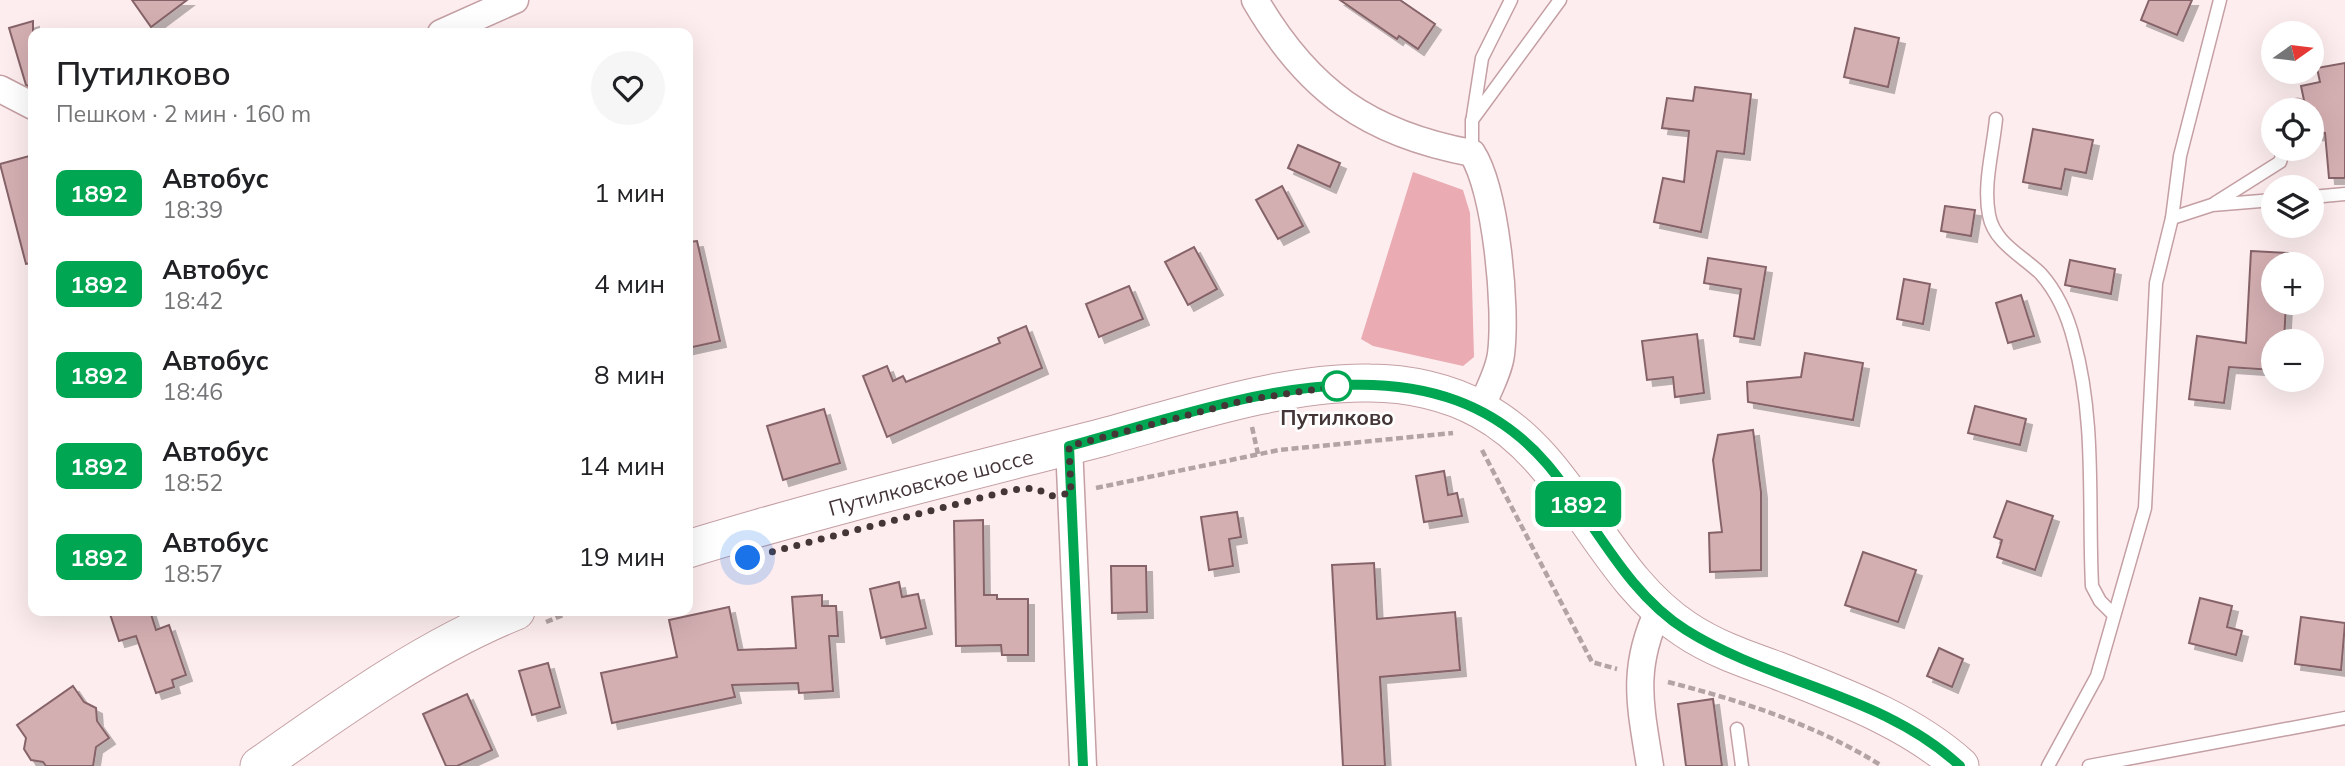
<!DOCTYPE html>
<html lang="ru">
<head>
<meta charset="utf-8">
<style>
	:root { --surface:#fff; --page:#f6f6f6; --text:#202124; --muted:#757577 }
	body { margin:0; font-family:Mulish,sans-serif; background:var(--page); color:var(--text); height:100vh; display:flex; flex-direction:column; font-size:26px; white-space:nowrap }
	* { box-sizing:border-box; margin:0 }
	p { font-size:23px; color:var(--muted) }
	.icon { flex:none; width:38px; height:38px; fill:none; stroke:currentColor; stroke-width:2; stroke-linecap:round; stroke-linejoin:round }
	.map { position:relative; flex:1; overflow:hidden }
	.sheet { position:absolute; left:28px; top:28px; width:665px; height:588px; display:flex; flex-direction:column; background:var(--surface); border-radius:14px; box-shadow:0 7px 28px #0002 }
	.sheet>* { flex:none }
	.badge { padding:0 14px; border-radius:10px; font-size:24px; line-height:46px }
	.needle { width:46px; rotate:76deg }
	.buttons { position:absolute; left:2261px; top:21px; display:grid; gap:14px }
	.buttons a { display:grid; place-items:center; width:63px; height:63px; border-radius:50%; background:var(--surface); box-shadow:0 7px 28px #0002; font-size:35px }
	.you { position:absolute; width:35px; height:35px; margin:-18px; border:5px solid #fff; border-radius:50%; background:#1a73e8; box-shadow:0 0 0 10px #1a73e833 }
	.map>.badge { position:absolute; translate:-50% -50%; box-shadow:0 0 0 4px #fff }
	.round { display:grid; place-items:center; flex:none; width:74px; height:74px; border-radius:37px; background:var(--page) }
	.summary { display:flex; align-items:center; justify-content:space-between; height:119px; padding:0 28px }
	h1 { font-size:33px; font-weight:600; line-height:52px }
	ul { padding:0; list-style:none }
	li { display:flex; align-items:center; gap:21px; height:91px; padding:0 28px }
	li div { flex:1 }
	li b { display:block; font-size:26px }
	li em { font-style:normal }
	li .badge { min-width:77px; font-weight:700; text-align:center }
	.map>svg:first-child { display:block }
</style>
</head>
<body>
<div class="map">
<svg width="2345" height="766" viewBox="0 0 2345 766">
	<defs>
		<filter id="shadow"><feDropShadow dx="6" dy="6" stdDeviation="0" flood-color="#0004"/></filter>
	</defs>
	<rect width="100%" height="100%" fill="#fdedef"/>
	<!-- green -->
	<polygon fill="#eaabb2" points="1413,172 1463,190 1470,213 1474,357 1463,366 1373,346 1361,339"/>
	<!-- building -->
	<g fill="#d4afb2" stroke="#866468" stroke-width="2" filter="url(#shadow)">
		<polygon points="132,0 187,0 151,27"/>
		<polygon points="1340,0 1400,0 1435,24 1418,49 1399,36 1397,39"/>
		<polygon points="2149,0 2192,0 2177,35 2141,20"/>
		<polygon points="33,21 33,88 26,85 9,28"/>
		<polygon points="1855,28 1899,38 1888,87 1844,77"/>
		<polygon points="2345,63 2345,178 2329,178 2325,133 2312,135 2312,110 2306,110 2301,86 2320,82 2317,68"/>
		<polygon points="1695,87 1751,94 1744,154 1717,151 1701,232 1654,222 1663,178 1684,182 1689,131 1662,128 1667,98 1693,101"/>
		<polygon points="2033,129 2093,140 2086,173 2065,169 2061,189 2023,182"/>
		<polygon points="1298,145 1340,163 1330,187 1288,168"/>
		<polygon points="33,155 33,263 26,264 0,164"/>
		<polygon points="1282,186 1303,226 1278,239 1256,200"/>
		<polygon points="1945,206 1975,210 1971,236 1941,231"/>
		<polygon points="697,241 720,341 688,348 688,242"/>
		<polygon points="1194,247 1217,289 1188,305 1165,262"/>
		<polygon points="2251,251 2288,253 2288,264 2273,264 2273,303 2286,303 2284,341 2273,341 2273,370 2229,367 2224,403 2189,399 2197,336 2246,343"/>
		<polygon points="1708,258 1766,267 1754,339 1734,336 1741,289 1704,283"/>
		<polygon points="2070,260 2115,269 2111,294 2065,285"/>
		<polygon points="1904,279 1930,284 1923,324 1897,319"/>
		<polygon points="1129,286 1143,319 1099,337 1086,304"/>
		<polygon points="2021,295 2034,336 2008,343 1996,303"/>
		<polygon points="1026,326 1042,368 887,437 863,376 887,366 893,381 903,376 906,382 1000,343 998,338"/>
		<polygon points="1697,334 1704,393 1675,397 1673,377 1647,380 1642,341"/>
		<polygon points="1805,353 1863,363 1853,420 1748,402 1747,382 1801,377"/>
		<polygon points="1975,406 2026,419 2020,445 1968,433"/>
		<polygon points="824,409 840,463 783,480 767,426"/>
		<polygon points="1753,430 1761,492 1761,570 1710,572 1709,533 1722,532 1713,460 1718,435"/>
		<polygon points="1444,471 1448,495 1457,493 1462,516 1424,522 1416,476"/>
		<polygon points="2007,501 2053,516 2035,570 1997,557 2002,540 1994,537"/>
		<polygon points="1237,512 1241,537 1229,539 1233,566 1209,570 1201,517"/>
		<polygon points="983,520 984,595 997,595 997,599 1028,599 1028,655 1002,655 1001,645 956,646 954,521"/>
		<polygon points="1863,552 1916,570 1898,622 1845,605"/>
		<polygon points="1374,563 1377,619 1455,612 1460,670 1380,677 1385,766 1343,766 1332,565"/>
		<polygon points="1111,566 1146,566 1147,612 1112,613"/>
		<polygon points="899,582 902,597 918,594 926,628 881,638 870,589"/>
		<polygon points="822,595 822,606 836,606 838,636 829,636 833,691 799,693 798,683 732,685 735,697 612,723 601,673 677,657 669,620 729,607 738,650 796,648 792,597"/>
		<polygon points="2200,598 2232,606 2227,627 2242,631 2236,655 2189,643"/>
		<polygon points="109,611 150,611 156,630 169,625 186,675 172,680 174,687 156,693 136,636 119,641"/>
		<polygon points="2301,617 2345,623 2341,670 2295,664"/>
		<polygon points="1939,648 1963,659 1952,687 1927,676"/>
		<polygon points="548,663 560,707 532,715 519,671"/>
		<polygon points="73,686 84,702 96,708 97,721 109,738 96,747 93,766 46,766 43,762 31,760 24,749 26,738 17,725"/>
		<polygon points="467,694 492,750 457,766 446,766 423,714"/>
		<polygon points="1713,699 1722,766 1686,766 1678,704"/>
	</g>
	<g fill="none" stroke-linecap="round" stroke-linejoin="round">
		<defs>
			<g id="lane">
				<polyline points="2297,110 2298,105"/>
				<polyline points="1473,116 1482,58 1511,0"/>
				<path d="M1996,119C1993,150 1983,185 1989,215C1994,243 2023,256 2041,274C2057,292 2068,317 2074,341C2096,421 2088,504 2092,586L2100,601L2114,615"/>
				<polyline points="1472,153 1472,120 1560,0"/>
				<polyline points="2312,197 2345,194"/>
				<polyline points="2215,203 2280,162 2284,149"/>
				<polyline points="2172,218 2212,205 2273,200"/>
				<polyline points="1737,729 1742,766"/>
				<polyline points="2048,766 2097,676 2145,508 2156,283 2172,218 2180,156 2220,0"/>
				<polyline points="2089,766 2345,718"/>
			</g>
			<g id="street">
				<path d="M1255,0C1308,91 1369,134 1472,153C1496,190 1507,308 1501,354C1499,372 1487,392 1481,409"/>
				<polyline points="441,33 515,0"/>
				<polyline points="0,89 33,106"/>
				<polyline points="1069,445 1083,766"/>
				<path d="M1650,766C1640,704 1631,668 1659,609"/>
			</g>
			<g id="secondary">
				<path id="s1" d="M688,549C825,507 965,473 1104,437C1185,415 1286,381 1370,383C1407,383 1449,392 1481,410C1573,460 1600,573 1685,629C1713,648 1745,659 1776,670C1839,695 1909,720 1960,766"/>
				<path d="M259,766C340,709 423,649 516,611"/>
			</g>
		</defs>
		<!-- lane casing -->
		<use href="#lane" stroke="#c49fa3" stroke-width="15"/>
		<!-- street casing -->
		<use href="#street" stroke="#c49fa3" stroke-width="29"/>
		<!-- secondary casing -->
		<use href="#secondary" stroke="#c49fa3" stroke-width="39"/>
		<!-- path -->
		<g stroke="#b3a3a5" stroke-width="4.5" stroke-dasharray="7 3.5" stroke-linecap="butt">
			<polyline points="1252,427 1258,454"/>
			<polyline points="1482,450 1592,662 1617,669"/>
			<polyline points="1096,488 1279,450 1453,433"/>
			<polyline points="546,622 573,611"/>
			<path d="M1668,682C1742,701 1817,725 1882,766"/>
		</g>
		<!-- lane -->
		<use href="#lane" stroke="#fff" stroke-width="12"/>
		<!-- street -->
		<use href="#street" stroke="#fff" stroke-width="26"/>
		<!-- secondary -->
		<use href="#secondary" stroke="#fff" stroke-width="37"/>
	</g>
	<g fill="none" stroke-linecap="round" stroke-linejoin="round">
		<defs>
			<path id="line" d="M1083,766L1069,446C1220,406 1425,322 1547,464C1593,518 1624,591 1686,630C1772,684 1883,694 1960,766"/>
		</defs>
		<!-- line casing -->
		<use href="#line" stroke="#fff" stroke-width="16"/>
		<!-- line -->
		<use href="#line" stroke="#00a651" stroke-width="10"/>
		<!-- walk -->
		<polyline stroke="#443537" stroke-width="7" stroke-dasharray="0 12.6" points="748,558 1011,490 1035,488 1051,496 1071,493 1069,446 1246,400 1337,386"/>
	</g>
	<!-- markers -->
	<circle fill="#fff" stroke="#00a651" stroke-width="3.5" cx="1337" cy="386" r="14"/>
	<g text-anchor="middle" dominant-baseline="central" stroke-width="5" stroke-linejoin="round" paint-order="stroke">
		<!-- stop labels -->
		<g font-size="21" font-weight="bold" fill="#443537" stroke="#fff">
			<text x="1337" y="417">Путилково</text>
		</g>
		<!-- street labels -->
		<g font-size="21" fill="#443537" stroke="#fff">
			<text stroke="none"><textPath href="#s1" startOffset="252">Путилковское шоссе</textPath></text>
		</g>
	</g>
</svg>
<div class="buttons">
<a><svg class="needle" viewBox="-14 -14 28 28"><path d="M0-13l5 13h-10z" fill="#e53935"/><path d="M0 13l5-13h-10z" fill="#757577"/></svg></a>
<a><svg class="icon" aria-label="locate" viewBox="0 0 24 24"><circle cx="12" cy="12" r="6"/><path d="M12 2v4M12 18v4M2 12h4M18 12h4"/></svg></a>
<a><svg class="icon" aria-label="layers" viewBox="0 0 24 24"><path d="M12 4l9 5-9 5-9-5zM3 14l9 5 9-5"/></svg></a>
<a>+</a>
<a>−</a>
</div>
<div class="you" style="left:748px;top:558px"></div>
<b class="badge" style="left:1578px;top:504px;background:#00a651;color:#fff">1892</b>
<section class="sheet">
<div class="summary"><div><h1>Путилково</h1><p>Пешком · 2 мин · 160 m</p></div><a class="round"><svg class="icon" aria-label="heart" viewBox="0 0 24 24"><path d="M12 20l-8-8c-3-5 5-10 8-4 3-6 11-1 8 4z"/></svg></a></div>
<ul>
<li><span class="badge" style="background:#00a651;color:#fff">1892</span><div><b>Автобус</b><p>18:39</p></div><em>1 мин</em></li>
<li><span class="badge" style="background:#00a651;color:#fff">1892</span><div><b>Автобус</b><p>18:42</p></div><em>4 мин</em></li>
<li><span class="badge" style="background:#00a651;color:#fff">1892</span><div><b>Автобус</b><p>18:46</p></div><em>8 мин</em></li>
<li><span class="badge" style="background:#00a651;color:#fff">1892</span><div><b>Автобус</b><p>18:52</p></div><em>14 мин</em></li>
<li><span class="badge" style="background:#00a651;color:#fff">1892</span><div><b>Автобус</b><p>18:57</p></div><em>19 мин</em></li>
</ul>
</section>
</div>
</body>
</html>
